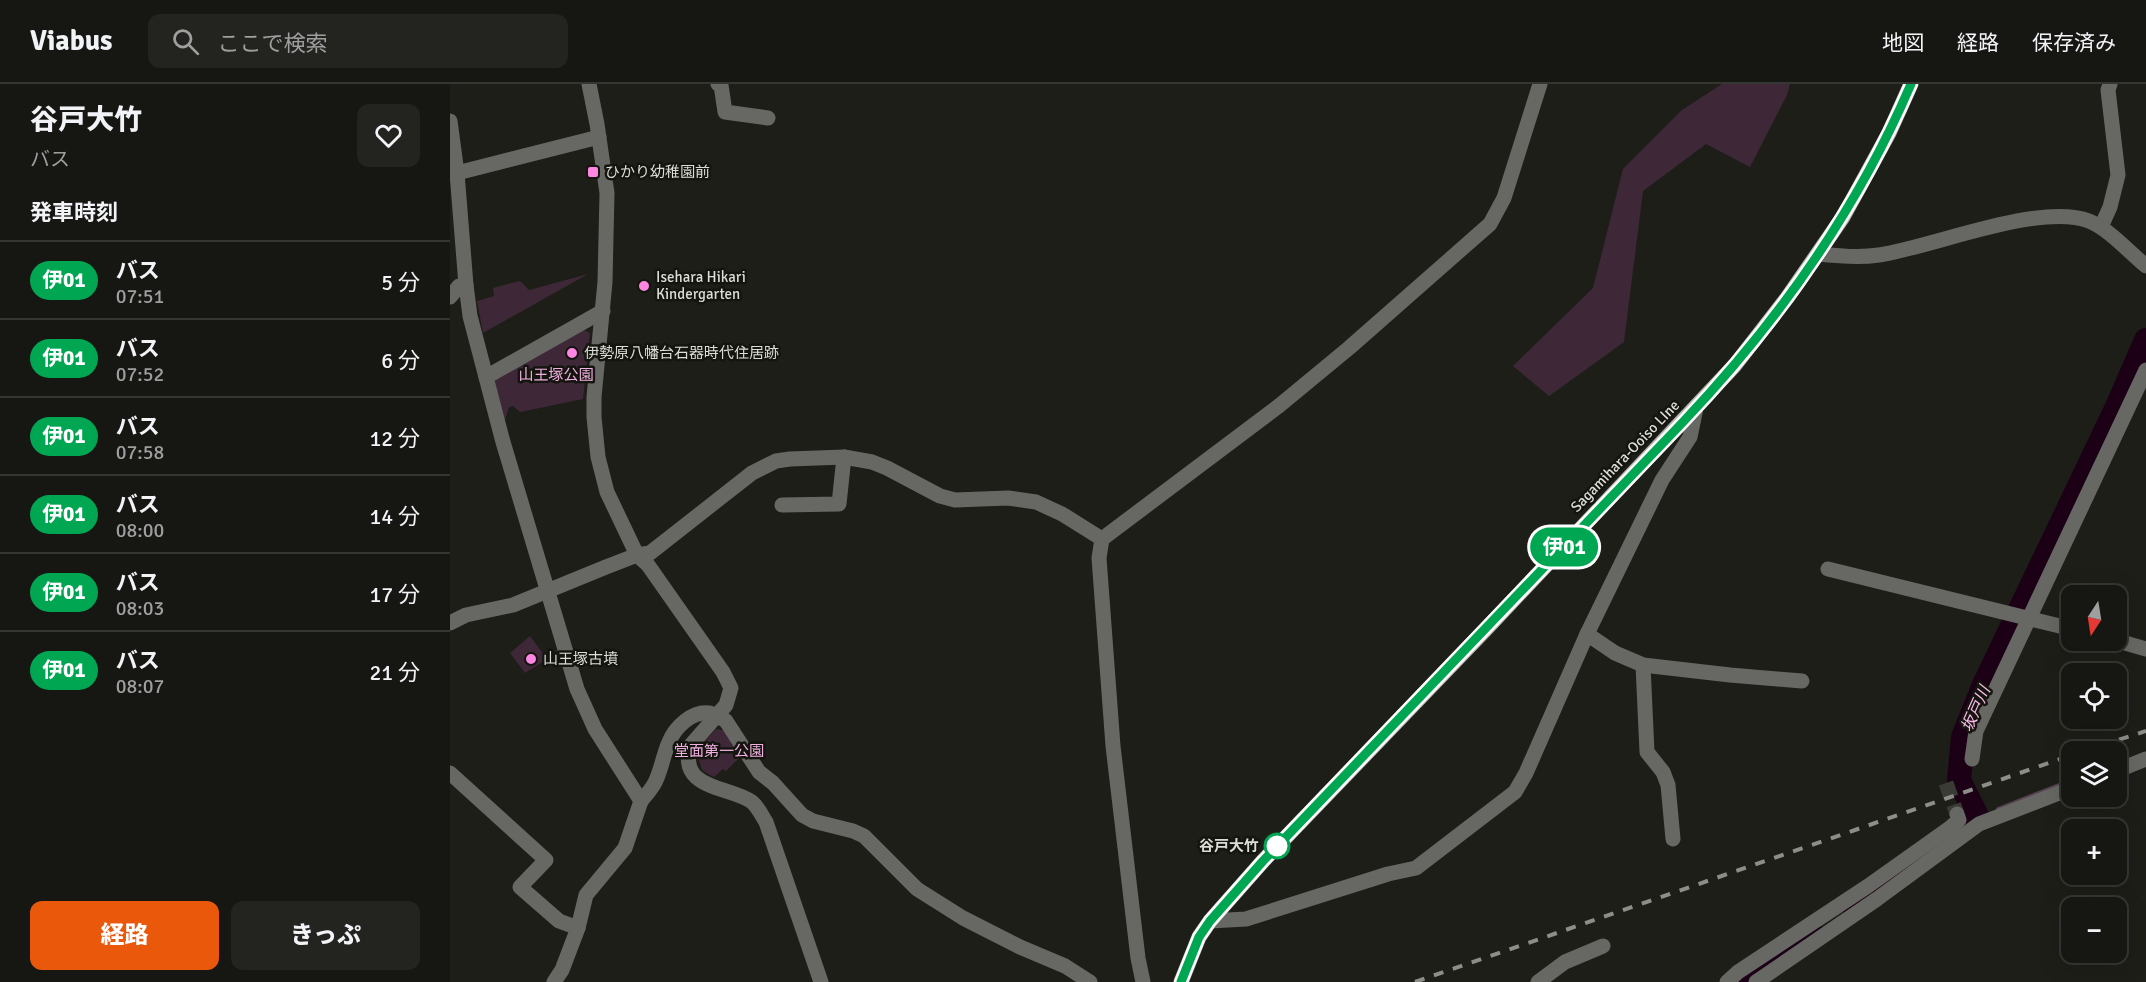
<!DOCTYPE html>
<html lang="ja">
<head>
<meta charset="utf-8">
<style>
	:root { --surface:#161612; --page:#232320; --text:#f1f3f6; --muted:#9e9f9f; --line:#353532; --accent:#ea580c }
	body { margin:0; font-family:Signika,"Noto Sans JP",sans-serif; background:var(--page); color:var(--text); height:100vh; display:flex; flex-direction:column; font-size:22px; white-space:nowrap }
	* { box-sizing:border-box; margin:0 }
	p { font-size:20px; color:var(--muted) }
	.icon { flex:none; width:33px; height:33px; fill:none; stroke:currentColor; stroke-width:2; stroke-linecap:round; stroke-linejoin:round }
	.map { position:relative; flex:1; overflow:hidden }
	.details { display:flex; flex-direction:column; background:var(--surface); width:450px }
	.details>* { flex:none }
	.badge { padding:0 12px; border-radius:20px; font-size:21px; line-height:39px }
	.needle { width:39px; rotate:192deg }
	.fabs { position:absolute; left:1611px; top:501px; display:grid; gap:12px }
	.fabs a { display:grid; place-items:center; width:66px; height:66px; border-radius:12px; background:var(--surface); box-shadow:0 6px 24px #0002,0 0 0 2px var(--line); font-size:30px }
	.map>.badge { position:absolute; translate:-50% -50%; box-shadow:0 0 0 3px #fff }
	h2 { padding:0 30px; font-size:22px; line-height:54px }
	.round { display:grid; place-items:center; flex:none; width:63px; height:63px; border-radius:12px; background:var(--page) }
	.overview { display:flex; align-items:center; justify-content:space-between; height:102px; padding:0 30px }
	h1 { font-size:28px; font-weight:800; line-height:45px }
	.action { display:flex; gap:12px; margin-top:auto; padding:12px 30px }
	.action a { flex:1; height:69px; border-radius:12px; background:var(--accent); color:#fff; font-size:24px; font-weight:800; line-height:69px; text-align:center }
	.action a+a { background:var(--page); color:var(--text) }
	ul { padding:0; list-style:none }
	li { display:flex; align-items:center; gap:18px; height:78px; padding:0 30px; border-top:2px solid var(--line) }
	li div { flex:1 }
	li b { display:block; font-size:22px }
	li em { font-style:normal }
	li .badge { min-width:66px; font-weight:700; text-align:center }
	header { display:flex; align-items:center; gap:36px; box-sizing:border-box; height:84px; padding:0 30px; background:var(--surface); border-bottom:2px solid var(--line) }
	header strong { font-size:28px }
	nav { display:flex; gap:33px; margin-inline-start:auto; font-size:21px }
	.search { width:420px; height:54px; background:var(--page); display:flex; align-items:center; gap:15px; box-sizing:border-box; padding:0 21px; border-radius:12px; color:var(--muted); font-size:22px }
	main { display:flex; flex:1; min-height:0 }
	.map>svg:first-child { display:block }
</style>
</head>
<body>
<header>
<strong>Viabus</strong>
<div class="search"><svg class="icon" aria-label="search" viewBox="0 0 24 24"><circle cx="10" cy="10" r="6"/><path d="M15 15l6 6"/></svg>ここで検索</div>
<nav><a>地図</a><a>経路</a><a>保存済み</a></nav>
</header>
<main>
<section class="details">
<div class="overview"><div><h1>谷戸大竹</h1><p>バス</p></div><a class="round"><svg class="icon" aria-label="heart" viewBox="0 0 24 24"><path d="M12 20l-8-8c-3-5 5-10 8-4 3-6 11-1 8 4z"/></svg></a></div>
<h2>発車時刻</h2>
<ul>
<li><span class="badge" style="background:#00a651;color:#fff">伊01</span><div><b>バス</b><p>07:51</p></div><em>5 分</em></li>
<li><span class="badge" style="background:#00a651;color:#fff">伊01</span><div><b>バス</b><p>07:52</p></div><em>6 分</em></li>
<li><span class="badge" style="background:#00a651;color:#fff">伊01</span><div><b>バス</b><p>07:58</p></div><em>12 分</em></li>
<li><span class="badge" style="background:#00a651;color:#fff">伊01</span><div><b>バス</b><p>08:00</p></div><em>14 分</em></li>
<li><span class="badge" style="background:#00a651;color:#fff">伊01</span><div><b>バス</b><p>08:03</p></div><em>17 分</em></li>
<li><span class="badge" style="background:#00a651;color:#fff">伊01</span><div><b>バス</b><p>08:07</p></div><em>21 分</em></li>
</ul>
<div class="action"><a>経路</a><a>きっぷ</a></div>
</section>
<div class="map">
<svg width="1696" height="898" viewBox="0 0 1696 898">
	<rect width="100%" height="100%" fill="#1d1e18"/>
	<!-- green -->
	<g fill="#3e2838">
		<polygon points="1272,0 1340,0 1337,11 1300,83 1256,60 1193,107 1174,258 1099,312 1063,282 1143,204 1173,85 1232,26"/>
		<polygon points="138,190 33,249 27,217 44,212 43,204 70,197 79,206"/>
		<polygon points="132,245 140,249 133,315 70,328 63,322 59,323 54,339 42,299 47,292"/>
		<polygon points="80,552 97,575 75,589 60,569"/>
		<path d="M266,645L277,647L292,671L276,687L273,685L264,693L253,687C243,666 253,660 266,645Z"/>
	</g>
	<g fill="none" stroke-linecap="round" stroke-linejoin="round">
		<!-- stream -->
		<polyline stroke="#564250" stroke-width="4" points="1548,725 1622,696"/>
		<!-- river -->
		<g stroke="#1c0016" stroke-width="24">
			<polyline points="1504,751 1528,734 1509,696 1513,653 1533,603 1665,327 1696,256"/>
			<polyline points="1402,820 1468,777"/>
			<polyline points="1289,898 1361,848"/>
		</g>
		<!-- minor-tunnel -->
		<polyline stroke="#3a3b35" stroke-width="15" stroke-dasharray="15 8" stroke-linecap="butt" points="1496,699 1507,730"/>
		<!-- minor -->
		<g stroke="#676864" stroke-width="15">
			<path d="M139,0L147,40L157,109L155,198L144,313V333L148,373L157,408L187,471L198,481L273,588L281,604L276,621L241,661C226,706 280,702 302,718C308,723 312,732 316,738L371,898"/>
			<polyline points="268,0 271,1 275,28 318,34"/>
			<polyline points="0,37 7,89 16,201 20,232 53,358 127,605 145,645 191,717 175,764 136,811 128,844 112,886 104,898"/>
			<polyline points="7,89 149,53"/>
			<polyline points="1651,143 1660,123 1668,91 1658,6 1660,0"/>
			<path d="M1369,170C1389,172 1409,174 1429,171C1483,163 1590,118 1639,137C1659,145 1679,168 1696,182"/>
			<polyline points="0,213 9,202 16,201"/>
			<polyline points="36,293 153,227"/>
			<polyline points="332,421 389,420 394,373"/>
			<polyline points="1378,485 1622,545"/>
			<polyline points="0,539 16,531 63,521 156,483 187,471 200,469 302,389 326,377 340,375 394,373 422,378 437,384 490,412 505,416 558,414 586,418 612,430 652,455"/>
			<polyline points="1137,550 1165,569 1193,581 1280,591 1352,597"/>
			<polyline points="1665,556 1696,565"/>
			<polyline points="1193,581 1197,668 1213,688 1218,701 1223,755"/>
			<polyline points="1522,675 1526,647 1696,286"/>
			<polyline points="1666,687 1696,675"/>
			<polyline points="0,689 96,776 70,803 109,837 128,844"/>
			<path d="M191,717C197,710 204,703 207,694C212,682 214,669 219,658C225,643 242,627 259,629C265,630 271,634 276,637L309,688L323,699L352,731L363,737L403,747L414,752L467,805L513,834L570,863L615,882L640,898"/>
			<polyline points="760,837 796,835 938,790 966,784 1065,708 1076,689 1137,550 1212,396 1240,353 1246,324"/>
			<polyline points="693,898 688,874 663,662 649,474 652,455 830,321 899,264 1040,140 1054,114 1090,0"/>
			<polyline points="1088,898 1115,878 1153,862"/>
			<polyline points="1277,898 1288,888 1418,802 1501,743 1509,736 1507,730"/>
			<polyline points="1306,898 1427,815 1529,740 1622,704"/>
		</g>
		<!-- major -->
		<polyline stroke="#b3b4ad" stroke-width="15" points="731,898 749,853 760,837 813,777 1037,544 1285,281 1337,214 1393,133 1439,49 1461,0"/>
		<!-- rail -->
		<g stroke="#8d8e89" stroke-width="4" stroke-dasharray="10 10" stroke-linecap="butt">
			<polyline points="1631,668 1696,647"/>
			<polyline points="965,898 1622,671"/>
		</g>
	</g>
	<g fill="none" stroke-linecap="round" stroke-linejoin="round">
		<defs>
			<path id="line" d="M731,898L749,853L760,837L813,777L1233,338C1328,238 1407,126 1461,0"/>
		</defs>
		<!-- line casing -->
		<use href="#line" stroke="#fff" stroke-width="14"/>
		<!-- line -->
		<use href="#line" stroke="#00a651" stroke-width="9"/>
	</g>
	<!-- markers -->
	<g fill="#fd86e2" stroke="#14150f" stroke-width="2">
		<rect x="137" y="82" width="12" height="12" rx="3"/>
		<circle cx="194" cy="202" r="6"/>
		<circle cx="122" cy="269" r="6"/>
		<circle cx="81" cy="575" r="6"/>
	</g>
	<circle fill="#fff" stroke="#00a651" stroke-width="3" cx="827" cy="762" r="12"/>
	<g text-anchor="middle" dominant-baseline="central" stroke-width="5" stroke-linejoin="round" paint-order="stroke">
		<!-- poi labels -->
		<g font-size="15" fill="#dcddd8" stroke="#14150f" text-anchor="start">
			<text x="155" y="88">ひかり幼稚園前</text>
			<text x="206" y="193">Isehara Hikari<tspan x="206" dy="17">Kindergarten</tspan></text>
			<text x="134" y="269">伊勢原八幡台石器時代住居跡</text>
			<text x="93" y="575">山王塚古墳</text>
		</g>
		<!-- park labels -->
		<g font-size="15" fill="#f1b0e0" stroke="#14150f">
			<text x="106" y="291">山王塚公園</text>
			<text x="269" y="667">堂面第一公園</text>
		</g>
		<!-- street labels -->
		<g font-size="15" fill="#dcddd8" stroke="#14150f">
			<text transform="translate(1175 372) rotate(-46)">Sagamihara-Ooiso LIne</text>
		</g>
		<!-- stop labels -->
		<g font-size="15" font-weight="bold" fill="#dcddd8" stroke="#14150f" text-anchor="end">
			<text x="809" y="762">谷戸大竹</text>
		</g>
		<!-- water labels -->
		<g font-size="16" font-style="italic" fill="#fdbbec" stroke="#14150f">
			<text transform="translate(1526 625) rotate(-66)">坂戸川</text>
		</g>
	</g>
</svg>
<div class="fabs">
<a><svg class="needle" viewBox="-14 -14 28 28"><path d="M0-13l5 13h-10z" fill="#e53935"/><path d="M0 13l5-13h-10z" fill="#9e9f9f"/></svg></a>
<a><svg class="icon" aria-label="locate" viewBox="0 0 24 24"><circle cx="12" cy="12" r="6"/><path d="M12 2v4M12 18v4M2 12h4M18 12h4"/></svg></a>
<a><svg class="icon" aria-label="layers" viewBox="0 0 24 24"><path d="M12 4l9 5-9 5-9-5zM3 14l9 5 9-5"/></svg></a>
<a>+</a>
<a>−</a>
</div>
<b class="badge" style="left:1114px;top:463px;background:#00a651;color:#fff">伊01</b>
</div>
</main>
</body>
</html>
